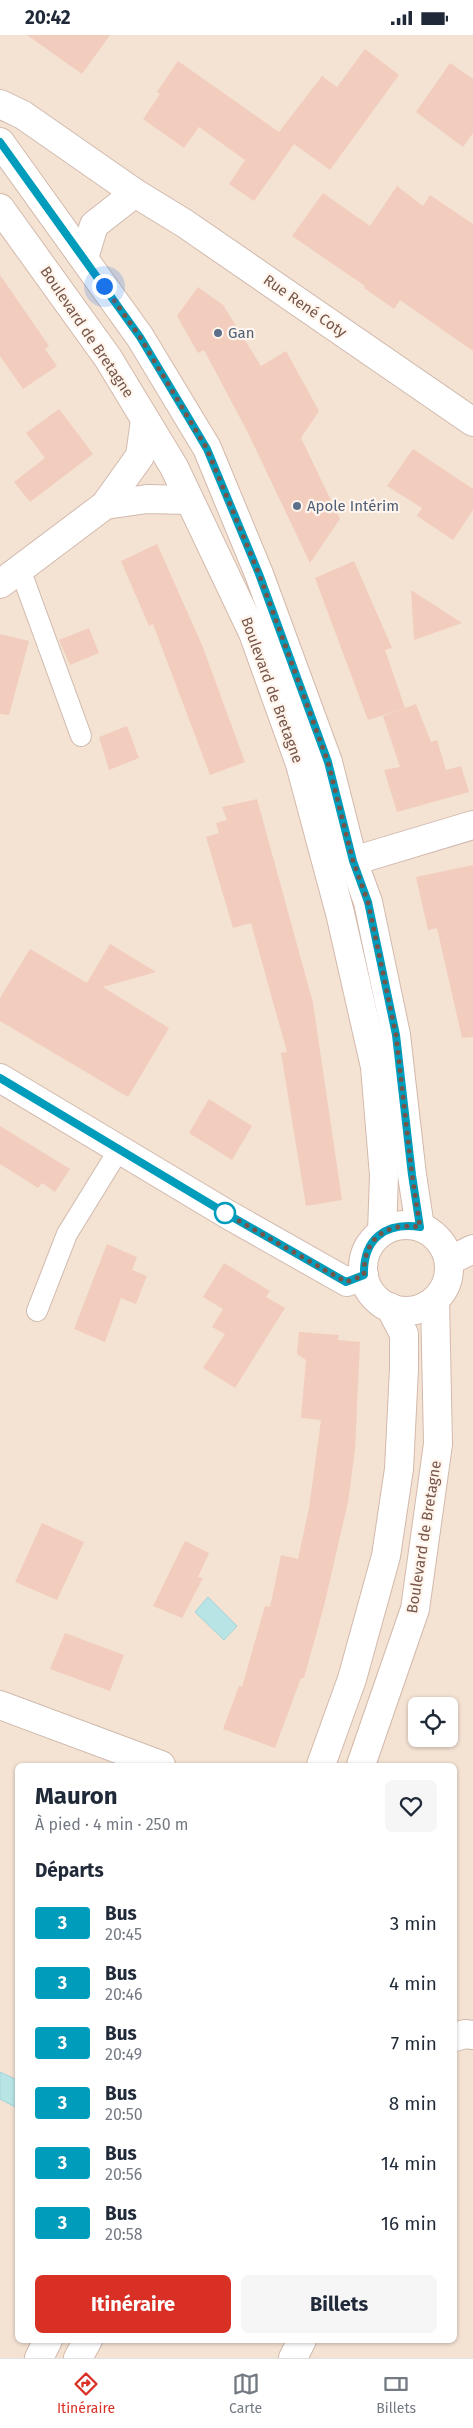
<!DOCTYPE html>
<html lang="fr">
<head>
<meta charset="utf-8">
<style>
	:root { --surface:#fff; --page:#f6f6f7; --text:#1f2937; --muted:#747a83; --line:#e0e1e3; --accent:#d93025 }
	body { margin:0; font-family:"Fira Sans",sans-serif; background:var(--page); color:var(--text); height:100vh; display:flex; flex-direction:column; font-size:19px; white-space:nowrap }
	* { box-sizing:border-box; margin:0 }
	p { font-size:16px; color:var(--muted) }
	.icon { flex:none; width:28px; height:28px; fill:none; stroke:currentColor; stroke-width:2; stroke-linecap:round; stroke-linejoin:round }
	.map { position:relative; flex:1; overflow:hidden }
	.details { position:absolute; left:15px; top:1728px; width:442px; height:580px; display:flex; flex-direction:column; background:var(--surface); border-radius:8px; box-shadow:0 1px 4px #0004 }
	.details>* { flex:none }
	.badge { padding:0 10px; border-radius:4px; font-size:18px; line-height:32px }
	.tools { position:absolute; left:408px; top:1662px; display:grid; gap:10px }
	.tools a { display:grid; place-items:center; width:50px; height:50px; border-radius:8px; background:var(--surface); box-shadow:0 1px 4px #0004; font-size:25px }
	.you { position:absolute; width:25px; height:25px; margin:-12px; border:4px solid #fff; border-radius:50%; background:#1a73e8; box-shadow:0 0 0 8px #1a73e833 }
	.map>.badge { position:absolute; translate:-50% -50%; box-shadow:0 0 0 2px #fff }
	h2 { padding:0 20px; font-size:19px; line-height:45px }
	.round { display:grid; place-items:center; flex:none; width:52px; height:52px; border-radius:8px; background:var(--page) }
	.summary { display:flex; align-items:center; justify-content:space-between; height:85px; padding:0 20px }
	h1 { font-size:24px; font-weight:700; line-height:38px }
	.action { display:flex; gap:10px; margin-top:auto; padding:10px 20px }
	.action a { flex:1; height:58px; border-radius:8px; background:var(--accent); color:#fff; font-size:20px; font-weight:700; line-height:58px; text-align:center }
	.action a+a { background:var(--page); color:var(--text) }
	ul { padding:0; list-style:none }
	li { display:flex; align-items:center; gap:15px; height:60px; padding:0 20px }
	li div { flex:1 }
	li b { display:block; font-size:19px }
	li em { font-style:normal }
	li .badge { min-width:55px; font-weight:700; text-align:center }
	.status { display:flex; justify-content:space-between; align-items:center; height:35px; padding:0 25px; background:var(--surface); direction:ltr }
	.status svg { height:14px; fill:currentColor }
	.dock { display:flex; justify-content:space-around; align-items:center; height:70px; border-top:1px solid var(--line); background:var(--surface); font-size:14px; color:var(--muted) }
	.dock a { display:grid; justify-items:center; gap:2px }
	.dock .current { color:var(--accent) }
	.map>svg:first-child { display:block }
</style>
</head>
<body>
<div class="status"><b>20:42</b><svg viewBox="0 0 49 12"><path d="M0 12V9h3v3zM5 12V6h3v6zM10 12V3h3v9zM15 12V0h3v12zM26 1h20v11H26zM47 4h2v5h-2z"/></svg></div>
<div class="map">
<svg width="473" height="2323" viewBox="0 0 473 2323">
	<rect width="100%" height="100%" fill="#fcf1e5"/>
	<!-- residential -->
	<path fill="#f4e2d3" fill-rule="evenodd" d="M0,0H473V2323H0ZM416,1671H449V1704H416ZM18,1730H455V2305H18Z"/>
	<!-- water -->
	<g fill="#b9e4e6" stroke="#9fd5d8">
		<polygon points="208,1562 237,1591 224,1605 195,1577"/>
		<polygon points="0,2037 17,2045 17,2073 0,2064"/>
	</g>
	<!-- building -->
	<g fill="#f2cdbd">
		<polygon points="27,0 110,0 82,39"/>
		<polygon points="365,14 399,40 330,135 294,109 254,166 229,149 245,125 199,92 184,113 143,84 160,59 157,57 178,26 279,97 322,41 337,52"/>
		<polygon points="450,28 473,44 473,98 463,112 416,77"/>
		<polygon points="397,151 423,171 430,160 473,189 473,316 400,265 394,274 364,253 365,251 292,201 323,158 370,191"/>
		<polygon points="0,240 49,311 45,314 57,331 23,354 0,321"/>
		<polygon points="198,252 223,270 261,331 286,316 319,376 301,403 340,484 310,528 248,398 204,315 198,318 177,281"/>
		<polygon points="59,374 93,419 30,467 14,447 45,423 26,398"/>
		<polygon points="413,414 473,454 473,475 453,505 417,481 422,473 387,451"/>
		<polygon points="157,509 202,610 245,727 210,740 153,589 149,591 121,526"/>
		<polygon points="354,526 392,613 385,615 405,673 368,685 315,543"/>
		<polygon points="411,555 462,588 414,605"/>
		<polygon points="89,593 99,618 70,630 59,605"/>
		<polygon points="0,599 29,606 9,680 0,679"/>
		<polygon points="416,669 431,707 437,705 446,735 461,731 469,757 397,777 384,735 400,732 383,681"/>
		<polygon points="127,691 139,723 109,735 99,702"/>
		<polygon points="257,764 313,968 342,1165 306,1171 281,1018 287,1017 251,888 233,893 206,802 219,798 216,788 227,785 222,772"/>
		<polygon points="473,830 473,1002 462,1003 437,893 428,895 416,842"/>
		<polygon points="110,909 156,937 103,952 169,993 128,1062 0,986 0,963 30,914 87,948"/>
		<polygon points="209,1064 252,1091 232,1125 189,1098"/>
		<polygon points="0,1091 70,1134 55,1157 42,1148 38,1153 0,1129"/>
		<polygon points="107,1209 137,1222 132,1235 147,1241 136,1269 121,1263 105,1307 74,1294"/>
		<polygon points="224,1228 270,1256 266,1262 285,1273 235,1353 203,1333 225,1299 212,1292 223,1274 203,1262"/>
		<polygon points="299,1297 339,1300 338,1305 360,1307 355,1415 348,1467 324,1571 304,1643 301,1643 275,1713 223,1694 239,1651 242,1652 265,1571 270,1572 281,1520 298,1524 309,1473 321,1385 301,1383 306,1325 297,1319"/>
		<polygon points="42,1488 84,1507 57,1565 15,1547"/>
		<polygon points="185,1506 209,1518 198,1542 203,1543 182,1583 153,1571"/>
		<polygon points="65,1598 124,1620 110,1656 50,1634"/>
	</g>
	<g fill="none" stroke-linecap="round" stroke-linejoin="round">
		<defs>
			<g id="service">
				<polyline points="20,534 81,701"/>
				<polyline points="37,1276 67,1199 120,1113"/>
			</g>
			<g id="minor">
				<polyline points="0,69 23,80 135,158 184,188 473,387"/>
				<polyline points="84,223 94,190 135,158"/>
				<polyline points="105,470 147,464 189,465"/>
				<polyline points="0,549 105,470 140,421 145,385"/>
				<polyline points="353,826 473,790"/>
				<polyline points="0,1043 227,1179 347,1247 364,1240"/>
				<polyline points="449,1226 473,1214"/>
				<polyline points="0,1670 161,1730"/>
				<polyline points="455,2002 465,1999 473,2000"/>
				<polyline points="293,2323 302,2305"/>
			</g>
			<g id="secondary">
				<polyline points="0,107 140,302 207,413 259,539 328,727 353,826 368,867 396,1000 412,1140 420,1192"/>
				<polyline points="0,173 108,323 174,432 253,598 300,729 340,878 375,1032 384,1140 382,1197"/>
				<circle cx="406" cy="1233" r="43"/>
				<polyline points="321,1730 352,1644 386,1521 399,1434 404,1334 404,1299 390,1272"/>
				<polyline points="361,1730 415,1574 438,1409 435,1265"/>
				<polyline points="39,2323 48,2305"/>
				<polyline points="78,2323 88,2305"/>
			</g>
		</defs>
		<!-- service casing -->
		<use href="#service" stroke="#d0baae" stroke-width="22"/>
		<!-- minor casing -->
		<use href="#minor" stroke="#d0baae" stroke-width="30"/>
		<!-- secondary casing -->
		<use href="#secondary" stroke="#d3b9ab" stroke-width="30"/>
		<!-- service -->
		<use href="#service" stroke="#fff" stroke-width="20"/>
		<!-- minor -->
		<use href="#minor" stroke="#fff" stroke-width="28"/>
		<!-- secondary -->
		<use href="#secondary" stroke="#fff" stroke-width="28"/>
	</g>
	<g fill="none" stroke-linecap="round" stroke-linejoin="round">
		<defs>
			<path id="line" d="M0,107L140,302L188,382L207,414L259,539L328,727L353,826L368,867L396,1000L412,1140L420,1192C385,1187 363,1204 364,1240L346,1247L227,1179L0,1043"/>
		</defs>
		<!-- line casing -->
		<use href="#line" stroke="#fff" stroke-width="11"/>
		<!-- line -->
		<use href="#line" stroke="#009cbb" stroke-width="8"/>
		<!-- walk -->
		<path stroke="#76554a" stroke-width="5" stroke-dasharray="0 9" d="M104,251L140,302L207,414L259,539L328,727L353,826L368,867L396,1000L412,1140L420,1192C385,1187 363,1204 364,1240L346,1247L225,1178"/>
	</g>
	<!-- markers -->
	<g fill="#5c6f8a" stroke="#fff5ec" stroke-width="2">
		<circle cx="218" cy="298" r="5"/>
		<circle cx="297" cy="471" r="5"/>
	</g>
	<circle fill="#fff" stroke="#009cbb" stroke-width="2.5" cx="225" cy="1178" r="10"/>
	<g text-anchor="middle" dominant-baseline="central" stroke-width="4.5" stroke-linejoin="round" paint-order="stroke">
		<!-- street labels -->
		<g font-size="15" fill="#76554a" stroke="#fff5ec">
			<text transform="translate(305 271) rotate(35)">Rue René Coty</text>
			<text transform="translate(87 297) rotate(56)">Boulevard de Bretagne</text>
			<text transform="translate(272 655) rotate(70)">Boulevard de Bretagne</text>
			<text transform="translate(424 1502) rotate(-81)">Boulevard de Bretagne</text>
		</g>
		<!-- service labels -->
		<g font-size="15" fill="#4e5e75" stroke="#fff5ec" text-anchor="start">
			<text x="228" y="298">Gan</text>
			<text x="307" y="471">Apole Intérim</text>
		</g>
	</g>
</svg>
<div class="tools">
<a><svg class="icon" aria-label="locate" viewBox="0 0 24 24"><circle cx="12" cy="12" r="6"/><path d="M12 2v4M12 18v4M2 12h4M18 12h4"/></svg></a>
</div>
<div class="you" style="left:104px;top:251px"></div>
<section class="details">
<div class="summary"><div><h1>Mauron</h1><p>À pied · 4 min · 250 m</p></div><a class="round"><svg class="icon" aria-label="heart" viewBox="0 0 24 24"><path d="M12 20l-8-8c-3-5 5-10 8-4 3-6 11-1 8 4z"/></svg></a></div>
<h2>Départs</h2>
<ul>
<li><span class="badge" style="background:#009cbb;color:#fff">3</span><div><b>Bus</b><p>20:45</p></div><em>3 min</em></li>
<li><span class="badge" style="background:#009cbb;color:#fff">3</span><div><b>Bus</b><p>20:46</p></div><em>4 min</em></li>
<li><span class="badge" style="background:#009cbb;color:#fff">3</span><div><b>Bus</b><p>20:49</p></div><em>7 min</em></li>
<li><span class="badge" style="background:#009cbb;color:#fff">3</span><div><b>Bus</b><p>20:50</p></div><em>8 min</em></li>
<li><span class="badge" style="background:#009cbb;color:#fff">3</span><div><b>Bus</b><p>20:56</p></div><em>14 min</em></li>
<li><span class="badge" style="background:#009cbb;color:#fff">3</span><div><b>Bus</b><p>20:58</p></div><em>16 min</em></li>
</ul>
<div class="action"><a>Itinéraire</a><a>Billets</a></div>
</section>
</div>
<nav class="dock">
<a class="current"><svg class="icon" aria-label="directions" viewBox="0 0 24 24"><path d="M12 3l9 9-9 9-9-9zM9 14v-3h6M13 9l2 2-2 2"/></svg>Itinéraire</a>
<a><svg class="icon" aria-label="map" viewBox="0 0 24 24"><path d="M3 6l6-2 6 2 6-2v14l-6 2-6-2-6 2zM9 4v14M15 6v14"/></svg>Carte</a>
<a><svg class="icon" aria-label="tickets" viewBox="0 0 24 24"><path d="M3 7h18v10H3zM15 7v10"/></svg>Billets</a>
</nav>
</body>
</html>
